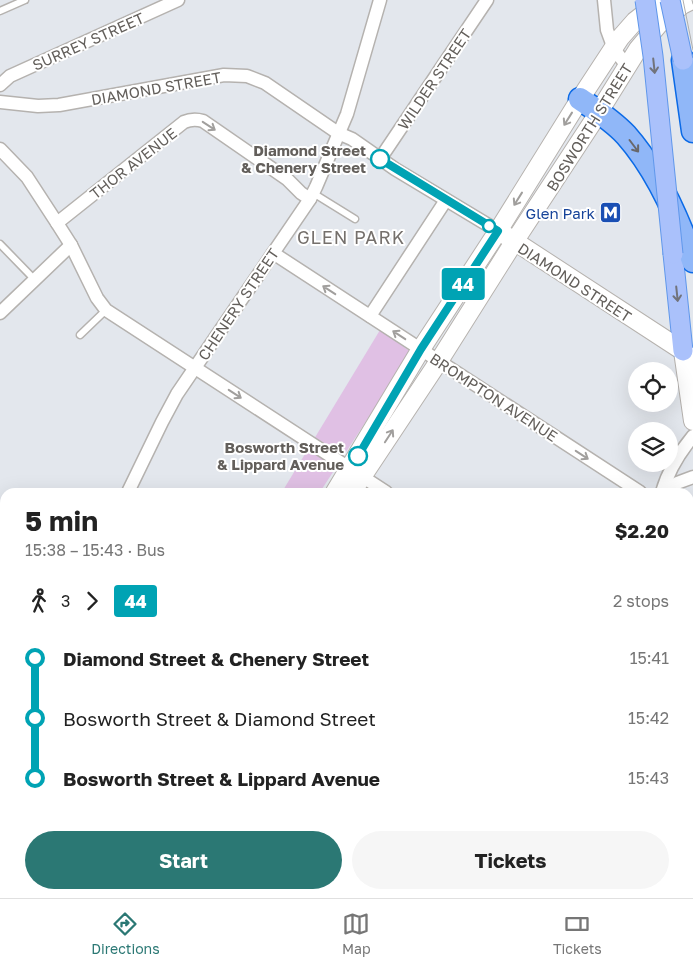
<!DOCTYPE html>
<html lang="en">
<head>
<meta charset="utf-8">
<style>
	:root { --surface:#fff; --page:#f6f6f6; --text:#222; --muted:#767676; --line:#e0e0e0; --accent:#2b7874 }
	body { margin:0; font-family:"Golos Text",sans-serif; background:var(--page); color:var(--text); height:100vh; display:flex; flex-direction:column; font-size:19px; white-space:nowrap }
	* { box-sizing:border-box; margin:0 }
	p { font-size:16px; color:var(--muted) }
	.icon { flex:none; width:28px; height:28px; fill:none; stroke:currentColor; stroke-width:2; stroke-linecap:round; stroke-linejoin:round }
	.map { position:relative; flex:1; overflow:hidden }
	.drawer { position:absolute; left:0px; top:488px; width:694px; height:411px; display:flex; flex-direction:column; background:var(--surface); border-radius:15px 15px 0 0; box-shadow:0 5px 20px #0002 }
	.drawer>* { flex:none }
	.badge { padding:0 10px; border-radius:4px; font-size:18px; line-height:32px }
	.controls { position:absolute; left:628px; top:362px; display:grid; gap:10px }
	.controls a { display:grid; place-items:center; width:50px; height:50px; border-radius:50%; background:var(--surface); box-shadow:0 5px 20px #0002; font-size:25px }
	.map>.badge { position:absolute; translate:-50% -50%; box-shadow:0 0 0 2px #fff }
	.legs { display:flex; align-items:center; gap:8px; height:55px; padding:0 25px; font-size:16px }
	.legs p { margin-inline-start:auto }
	.headline { display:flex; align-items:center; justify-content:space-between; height:85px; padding:0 25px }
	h1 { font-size:28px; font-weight:700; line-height:38px }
	.cta { display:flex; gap:10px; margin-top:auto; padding:10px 25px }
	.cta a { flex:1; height:58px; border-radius:30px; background:var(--accent); color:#fff; font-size:20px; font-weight:700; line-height:58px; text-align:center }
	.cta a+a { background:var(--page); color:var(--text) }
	ul { padding:0 25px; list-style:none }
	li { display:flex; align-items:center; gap:18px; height:60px; font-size:19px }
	li i { display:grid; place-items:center; width:8px; height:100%; margin:0 6px; background:currentColor }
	li i::after { content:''; width:12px; height:12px; margin:-6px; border:4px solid; border-radius:50%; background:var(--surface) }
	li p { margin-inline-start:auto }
	li:first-child i { background:linear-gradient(#0000 50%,currentColor 0) }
	li:last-child i { background:linear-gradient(currentColor 50%,#0000 0) }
	.menu { display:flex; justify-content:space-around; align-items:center; height:70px; border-top:1px solid var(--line); background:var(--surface); font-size:14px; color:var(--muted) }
	.menu a { display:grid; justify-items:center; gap:2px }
	.menu .selected { color:var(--accent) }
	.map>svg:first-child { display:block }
</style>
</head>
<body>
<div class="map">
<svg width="693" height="898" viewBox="0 0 693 898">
	<rect width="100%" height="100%" fill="#e3e7ed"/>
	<!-- green -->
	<g fill="#e0c0e4">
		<polygon points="380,330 411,352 320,492 282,492"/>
		<polygon points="5,871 5,894 37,894 32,898 0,898 0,874"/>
	</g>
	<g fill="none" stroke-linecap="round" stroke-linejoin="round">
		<defs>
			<g id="lane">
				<polyline points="0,11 25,0"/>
				<polyline points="313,193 355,219"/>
				<polyline points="0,244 35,280"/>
				<polyline points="80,335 106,310"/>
			</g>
			<g id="street">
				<polyline points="604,0 607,30 614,49 627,66"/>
				<polyline points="0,85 10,76 178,0"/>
				<polyline points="0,102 38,106 59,105 224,75 247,76 265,83 338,133 352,139 395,169 498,231"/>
				<polyline points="0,149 27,177 57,223 71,245 97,298 106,310 386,492"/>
				<polyline points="380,159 487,0"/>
				<path d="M57,223L184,122C191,119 196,119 203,121L287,179L301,193L310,199"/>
				<polyline points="273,253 640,492"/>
				<polyline points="0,313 71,245"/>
				<polyline points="370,316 446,200"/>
				<polyline points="128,492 162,422 177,394 310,199 316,187 347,114 380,0"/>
				<path d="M662,492C668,471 679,453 693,436"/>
				<polyline points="670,492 677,483 693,477"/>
				<polyline points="0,648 5,642"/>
				<polyline points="0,748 5,752"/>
				<polyline points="0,811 5,809"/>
				<polyline points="689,862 693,863"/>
				<polyline points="231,894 238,898"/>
				<polyline points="377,898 378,894"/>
				<polyline points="530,898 531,894"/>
			</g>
			<g id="secondary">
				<polyline points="505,235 683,351 693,361"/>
				<polyline points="683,351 693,421"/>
				<polyline points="335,492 421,349 498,231 580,99 620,38 635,21 662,0"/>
				<polyline points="352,492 439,361 514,242 592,123 638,49 659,24 682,5 692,0"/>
				<polyline points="50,898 55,894"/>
				<polyline points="77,898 82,894"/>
				<polyline points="688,898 693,882"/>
			</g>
			<polyline id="primary" points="673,254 683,351"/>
			<g id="highway">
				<polyline points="683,60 693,131"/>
				<path d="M580,99C596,110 613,121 626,135C657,170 678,218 693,261"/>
			</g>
		</defs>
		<!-- lane casing -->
		<use href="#lane" stroke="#b5b2af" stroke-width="9"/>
		<!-- street casing -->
		<use href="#street" stroke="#b5b2af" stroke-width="15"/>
		<!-- secondary casing -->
		<use href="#secondary" stroke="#b6b2ae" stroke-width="20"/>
		<!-- primary casing -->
		<use href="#primary" stroke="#5f97eb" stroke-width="21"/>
		<!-- highway casing -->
		<use href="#highway" stroke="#0b6ae6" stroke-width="25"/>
		<!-- lane -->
		<use href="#lane" stroke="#fff" stroke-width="6"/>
		<!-- street -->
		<use href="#street" stroke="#fff" stroke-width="12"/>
		<!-- secondary -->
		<use href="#secondary" stroke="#fff" stroke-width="18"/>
		<!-- primary -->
		<use href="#primary" stroke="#aac1fb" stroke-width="19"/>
		<!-- highway -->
		<use href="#highway" stroke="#90b7f8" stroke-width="22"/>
		<!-- tram -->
		<g stroke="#afafae" stroke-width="1">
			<polyline points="683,0 693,50"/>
			<polyline points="692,0 693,4"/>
		</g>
		<defs>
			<g id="primary-bridge">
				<polyline points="645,0 653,56 673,254"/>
				<polyline points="670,0 683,60"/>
			</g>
		</defs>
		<!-- primary-bridge casing -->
		<use href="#primary-bridge" stroke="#5f97eb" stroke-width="21" stroke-linecap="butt"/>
		<!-- primary-bridge -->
		<use href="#primary-bridge" stroke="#aac1fb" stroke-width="19"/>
	</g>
	<!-- one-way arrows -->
	<defs><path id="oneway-shaft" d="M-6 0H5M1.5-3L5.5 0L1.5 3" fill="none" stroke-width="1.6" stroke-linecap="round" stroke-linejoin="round" transform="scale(1.25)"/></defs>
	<g stroke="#71737b">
		<use href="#oneway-shaft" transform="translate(654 66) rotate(84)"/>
		<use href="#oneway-shaft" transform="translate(677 294) rotate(84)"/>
	</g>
	<g stroke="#a19f9d">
		<use href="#oneway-shaft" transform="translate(568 119) rotate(122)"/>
		<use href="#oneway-shaft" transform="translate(209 126) rotate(33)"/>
		<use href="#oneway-shaft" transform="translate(518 199) rotate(122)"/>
		<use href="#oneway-shaft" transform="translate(329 290) rotate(-147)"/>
		<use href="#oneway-shaft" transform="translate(399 335) rotate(-147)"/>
		<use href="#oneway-shaft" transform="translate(235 394) rotate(33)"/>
		<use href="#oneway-shaft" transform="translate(389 436) rotate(-57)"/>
		<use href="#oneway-shaft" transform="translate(582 455) rotate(33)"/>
	</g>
	<use stroke="#68686b" href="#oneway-shaft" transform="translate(634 146) rotate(53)"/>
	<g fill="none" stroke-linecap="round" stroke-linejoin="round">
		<defs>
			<polyline id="line-1" points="358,456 421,349 498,231 380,159"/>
		</defs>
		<!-- line-1 casing -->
		<use href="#line-1" stroke="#fff" stroke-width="11"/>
		<!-- line-1 -->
		<use href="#line-1" stroke="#00a3b4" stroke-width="8"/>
	</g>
	<!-- icons -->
	<defs>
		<symbol id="metro-square" viewBox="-11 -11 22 22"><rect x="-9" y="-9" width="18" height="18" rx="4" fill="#1a4fb4" stroke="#fff"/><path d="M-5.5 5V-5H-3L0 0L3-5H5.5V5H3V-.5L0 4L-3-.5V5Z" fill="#fff"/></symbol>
	</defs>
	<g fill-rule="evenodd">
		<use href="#metro-square" x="598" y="200" width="25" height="25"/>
	</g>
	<!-- markers -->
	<g fill="#fff" stroke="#00a3b4" stroke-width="2.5">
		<circle cx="380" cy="159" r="9"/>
		<circle cx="489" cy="226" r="6"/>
		<circle cx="358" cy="456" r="9"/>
	</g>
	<g text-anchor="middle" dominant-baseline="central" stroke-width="4" stroke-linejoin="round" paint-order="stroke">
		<!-- street labels -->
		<g font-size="15" fill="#635f5b" stroke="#fff">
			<text transform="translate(88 41) rotate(-24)">SURREY STREET</text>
			<text transform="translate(434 79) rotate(-56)">WILDER STREET</text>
			<text transform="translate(156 88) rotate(-10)">DIAMOND STREET</text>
			<text transform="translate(589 127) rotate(-58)">BOSWORTH STREET</text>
			<text transform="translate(133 163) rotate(-38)">THOR AVENUE</text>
			<text transform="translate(575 282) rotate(33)">DIAMOND STREET</text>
			<text transform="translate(238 304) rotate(-56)">CHENERY STREET</text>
			<text transform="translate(494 397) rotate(33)">BROMPTON AVENUE</text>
		</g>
		<!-- stop labels -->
		<g font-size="15" font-weight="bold" fill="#635f5b" stroke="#fff" text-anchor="end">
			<text x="366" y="150">Diamond Street<tspan x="366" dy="17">&amp; Chenery Street</tspan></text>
			<text x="344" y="447">Bosworth Street<tspan x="344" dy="17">&amp; Lippard Avenue</tspan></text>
		</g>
		<!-- transit labels -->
		<g font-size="15" fill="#164399" stroke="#fff" text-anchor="end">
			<text x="595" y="213">Glen Park</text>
		</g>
		<!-- quarter labels -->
		<g font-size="18" letter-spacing="1" fill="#75706c" stroke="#fff">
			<text x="351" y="237">GLEN PARK</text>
		</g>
	</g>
</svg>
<div class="controls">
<a><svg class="icon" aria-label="locate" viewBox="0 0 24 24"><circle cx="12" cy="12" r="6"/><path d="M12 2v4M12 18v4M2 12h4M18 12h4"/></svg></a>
<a><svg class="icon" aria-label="layers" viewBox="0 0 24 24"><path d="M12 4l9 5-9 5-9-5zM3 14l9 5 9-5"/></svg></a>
</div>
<b class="badge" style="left:463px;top:284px;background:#00a3b4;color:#fff">44</b>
<section class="drawer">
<div class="headline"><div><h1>5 min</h1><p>15:38 – 15:43 · Bus</p></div><b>$2.20</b></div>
<div class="legs"><svg class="icon" aria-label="walk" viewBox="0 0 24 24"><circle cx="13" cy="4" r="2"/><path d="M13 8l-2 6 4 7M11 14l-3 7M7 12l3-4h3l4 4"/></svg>3<svg class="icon" aria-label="forward" viewBox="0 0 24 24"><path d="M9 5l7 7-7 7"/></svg><b class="badge" style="background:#00a3b4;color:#fff">44</b><p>2 stops</p></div>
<ul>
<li><i style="color:#00a3b4"></i><b>Diamond Street &amp; Chenery Street</b><p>15:41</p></li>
<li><i style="color:#00a3b4"></i><span>Bosworth Street &amp; Diamond Street</span><p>15:42</p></li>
<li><i style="color:#00a3b4"></i><b>Bosworth Street &amp; Lippard Avenue</b><p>15:43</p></li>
</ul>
<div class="cta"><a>Start</a><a>Tickets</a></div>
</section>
</div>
<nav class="menu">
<a class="selected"><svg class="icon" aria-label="directions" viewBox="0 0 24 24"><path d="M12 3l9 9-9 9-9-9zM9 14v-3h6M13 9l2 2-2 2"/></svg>Directions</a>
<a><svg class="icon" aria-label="map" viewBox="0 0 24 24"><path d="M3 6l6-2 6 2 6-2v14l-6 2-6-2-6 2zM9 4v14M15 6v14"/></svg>Map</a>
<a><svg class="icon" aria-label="tickets" viewBox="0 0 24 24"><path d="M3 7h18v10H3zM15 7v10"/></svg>Tickets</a>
</nav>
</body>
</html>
